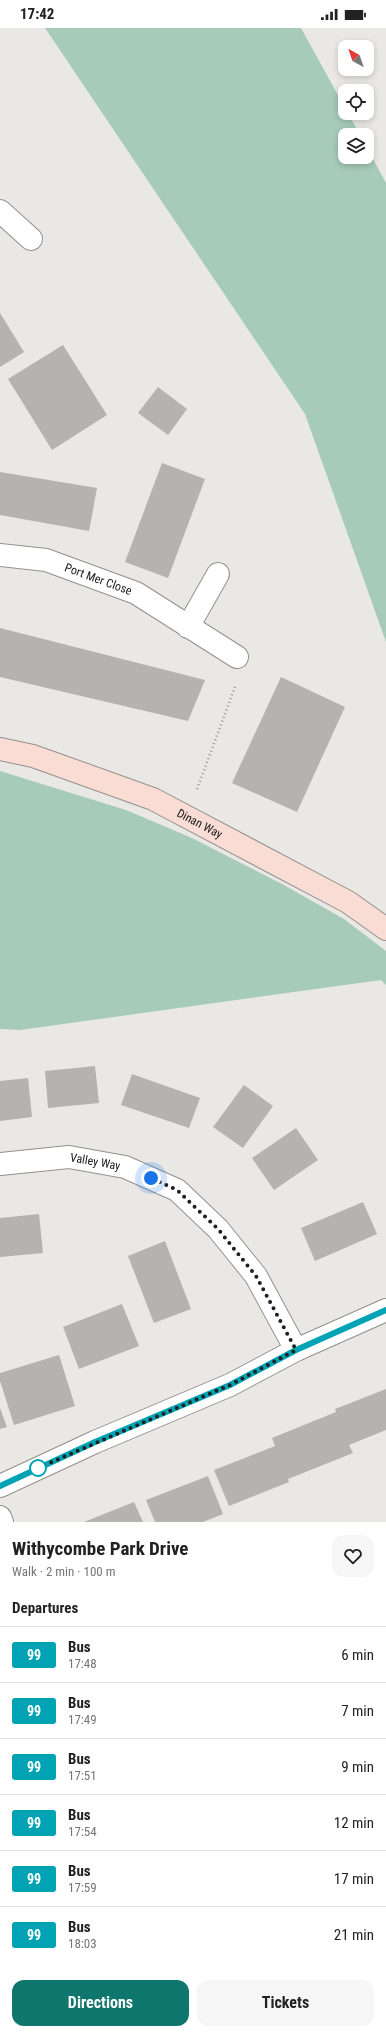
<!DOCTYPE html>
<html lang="en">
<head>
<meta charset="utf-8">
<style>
	:root { --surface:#fff; --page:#f6f6f6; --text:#222; --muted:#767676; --line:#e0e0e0; --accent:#0f766e }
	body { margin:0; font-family:"Roboto Condensed",sans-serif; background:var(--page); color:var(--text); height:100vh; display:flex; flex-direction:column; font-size:15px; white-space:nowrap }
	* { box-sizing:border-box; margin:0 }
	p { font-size:13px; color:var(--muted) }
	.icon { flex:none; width:22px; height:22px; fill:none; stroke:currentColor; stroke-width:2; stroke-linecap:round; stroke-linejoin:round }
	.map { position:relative; height:1494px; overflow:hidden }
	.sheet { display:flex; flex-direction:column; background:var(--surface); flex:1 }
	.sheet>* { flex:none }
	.badge { padding:0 8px; border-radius:3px; font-size:14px; line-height:26px }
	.needle { width:26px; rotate:320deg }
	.controls { position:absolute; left:338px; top:12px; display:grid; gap:8px }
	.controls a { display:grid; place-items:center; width:36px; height:36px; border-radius:8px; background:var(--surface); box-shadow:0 2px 6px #0003; font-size:20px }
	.you { position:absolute; width:20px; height:20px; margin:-10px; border:3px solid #fff; border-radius:50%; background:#1a73e8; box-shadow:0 0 0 6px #1a73e833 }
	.map>.badge { position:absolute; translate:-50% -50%; box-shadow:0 0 0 2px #fff }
	h2 { padding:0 12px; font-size:15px; line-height:36px }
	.round { display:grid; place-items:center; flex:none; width:42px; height:42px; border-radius:12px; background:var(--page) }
	.headline { display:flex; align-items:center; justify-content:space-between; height:68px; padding:0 12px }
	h1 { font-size:19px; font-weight:700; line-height:30px }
	.action { display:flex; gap:8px; margin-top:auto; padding:8px 12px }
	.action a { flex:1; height:46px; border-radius:12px; background:var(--accent); color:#fff; font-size:16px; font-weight:700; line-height:46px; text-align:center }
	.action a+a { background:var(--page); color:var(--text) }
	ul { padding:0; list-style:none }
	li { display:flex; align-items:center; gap:12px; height:56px; padding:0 12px; border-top:1px solid var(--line) }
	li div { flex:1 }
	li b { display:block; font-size:15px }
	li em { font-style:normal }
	li .badge { min-width:44px; font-weight:700; text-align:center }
	.status { display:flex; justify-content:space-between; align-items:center; height:28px; padding:0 20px; background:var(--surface); direction:ltr }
	.status svg { height:11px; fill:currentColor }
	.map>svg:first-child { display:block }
</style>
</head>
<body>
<div class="status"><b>17:42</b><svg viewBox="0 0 49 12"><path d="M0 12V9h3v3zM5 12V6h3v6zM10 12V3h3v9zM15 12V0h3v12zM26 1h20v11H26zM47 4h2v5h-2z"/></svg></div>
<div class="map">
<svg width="386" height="1494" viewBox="0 0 386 1494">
	<rect width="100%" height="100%" fill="#eae8e5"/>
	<!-- green -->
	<g fill="#a6cbb8">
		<polygon points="45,0 301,0 345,80 345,85 348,85 360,107 345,107 345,129 367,129 367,120 386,155 386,614 305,386"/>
		<polygon points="0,743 126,782 192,810 282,856 344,891 386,923 386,957 381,952 20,1002 0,1001"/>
	</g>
	<!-- building -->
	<g fill="#b5b2b0">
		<polygon points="0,285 24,324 0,339"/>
		<polygon points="63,317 107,387 52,422 8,351"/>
		<polygon points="158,359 187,381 168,407 138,385"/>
		<polygon points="162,435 205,451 168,550 125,534"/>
		<polygon points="0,444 97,460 89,503 0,487"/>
		<polygon points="0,600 205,652 188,693 0,649"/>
		<polygon points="281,649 345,679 297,784 232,755"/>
		<polygon points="95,1038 99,1075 48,1080 45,1043"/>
		<polygon points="132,1046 200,1070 189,1100 121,1077"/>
		<polygon points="28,1050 32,1089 0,1093 0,1053"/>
		<polygon points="244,1057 273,1078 243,1120 213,1099"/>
		<polygon points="296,1100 318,1132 274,1162 252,1130"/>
		<polygon points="363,1174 377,1206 315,1233 301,1200"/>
		<polygon points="39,1186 43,1225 0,1229 0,1190"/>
		<polygon points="165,1213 191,1281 154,1295 128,1228"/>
		<polygon points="122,1276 139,1318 79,1341 63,1299"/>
		<polygon points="59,1327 75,1378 14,1397 0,1353 0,1345"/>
		<polygon points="386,1361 386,1402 349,1417 353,1425 288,1451 289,1454 229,1478 214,1442 275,1418 272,1410 336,1384 335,1381"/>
		<polygon points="0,1380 7,1399 0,1401"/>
		<polygon points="208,1448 223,1486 203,1494 155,1494 146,1472"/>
		<polygon points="134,1474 143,1494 84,1494"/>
	</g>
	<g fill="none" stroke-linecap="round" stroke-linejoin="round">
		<defs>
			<g id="street">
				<polyline points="0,183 31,211"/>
				<path id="s1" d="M0,527L46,532L136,565L237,629"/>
				<polyline points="188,599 218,546"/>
				<path id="s2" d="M0,1136L69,1129L125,1139L177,1162L218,1201L256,1248L296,1322"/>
				<polyline points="0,1458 95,1414 230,1357 296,1322 386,1282"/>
				<polyline points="0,1489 2,1494"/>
			</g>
			<g id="secondary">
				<path id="s3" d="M0,721L33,728L153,771L348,874L386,901"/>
			</g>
		</defs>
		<!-- street casing -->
		<use href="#street" stroke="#93918f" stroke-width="24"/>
		<!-- secondary casing -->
		<use href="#secondary" stroke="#93918f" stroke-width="24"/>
		<!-- path -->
		<polyline stroke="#91908e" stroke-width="2.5" stroke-dasharray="1 3" stroke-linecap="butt" points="197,761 236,656"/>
		<!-- street -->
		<use href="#street" stroke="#fff" stroke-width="22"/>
		<!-- secondary -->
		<use href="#secondary" stroke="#f9dcd4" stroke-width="22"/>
	</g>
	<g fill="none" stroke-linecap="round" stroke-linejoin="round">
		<defs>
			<polyline id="line" points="0,1458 95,1414 230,1357 296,1322 386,1282"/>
		</defs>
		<!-- line casing -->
		<use href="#line" stroke="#fff" stroke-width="9"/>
		<!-- line -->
		<use href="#line" stroke="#00a3b4" stroke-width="6"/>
		<!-- walk -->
		<polyline stroke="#212020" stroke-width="4" stroke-dasharray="0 7.2" points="38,1440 230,1357 296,1322 256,1248 218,1201 177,1162 151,1150"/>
	</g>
	<!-- markers -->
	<circle fill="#fff" stroke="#00a3b4" stroke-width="2" cx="38" cy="1440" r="8"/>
	<g text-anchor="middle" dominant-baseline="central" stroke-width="3.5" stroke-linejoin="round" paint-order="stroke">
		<!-- street labels -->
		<g font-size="12" fill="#212020" stroke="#eae8e5">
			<text stroke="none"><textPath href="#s1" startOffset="102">Port Mer Close</textPath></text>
			<text stroke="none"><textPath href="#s3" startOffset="214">Dinan Way</textPath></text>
			<text stroke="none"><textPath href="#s2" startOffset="96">Valley Way</textPath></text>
		</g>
	</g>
</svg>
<div class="controls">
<a><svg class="needle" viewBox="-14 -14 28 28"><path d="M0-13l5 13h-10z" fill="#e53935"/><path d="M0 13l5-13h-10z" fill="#767676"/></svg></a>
<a><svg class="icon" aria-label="locate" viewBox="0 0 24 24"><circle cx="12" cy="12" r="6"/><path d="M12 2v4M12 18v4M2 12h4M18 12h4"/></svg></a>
<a><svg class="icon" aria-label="layers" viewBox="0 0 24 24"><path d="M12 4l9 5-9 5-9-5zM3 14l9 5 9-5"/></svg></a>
</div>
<div class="you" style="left:151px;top:1150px"></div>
</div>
<section class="sheet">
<div class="headline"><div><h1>Withycombe Park Drive</h1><p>Walk · 2 min · 100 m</p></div><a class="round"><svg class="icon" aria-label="heart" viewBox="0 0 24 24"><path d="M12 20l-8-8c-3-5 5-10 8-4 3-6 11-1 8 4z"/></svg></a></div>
<h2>Departures</h2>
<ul>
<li><span class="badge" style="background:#00a3b4;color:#fff">99</span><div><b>Bus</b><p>17:48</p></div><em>6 min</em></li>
<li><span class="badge" style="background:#00a3b4;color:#fff">99</span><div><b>Bus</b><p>17:49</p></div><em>7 min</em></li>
<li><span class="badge" style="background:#00a3b4;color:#fff">99</span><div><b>Bus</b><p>17:51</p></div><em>9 min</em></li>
<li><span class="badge" style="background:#00a3b4;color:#fff">99</span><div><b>Bus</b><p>17:54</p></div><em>12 min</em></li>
<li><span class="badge" style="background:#00a3b4;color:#fff">99</span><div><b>Bus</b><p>17:59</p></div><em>17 min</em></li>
<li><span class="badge" style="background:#00a3b4;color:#fff">99</span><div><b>Bus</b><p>18:03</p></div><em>21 min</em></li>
</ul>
<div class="action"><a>Directions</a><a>Tickets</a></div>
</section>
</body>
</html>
